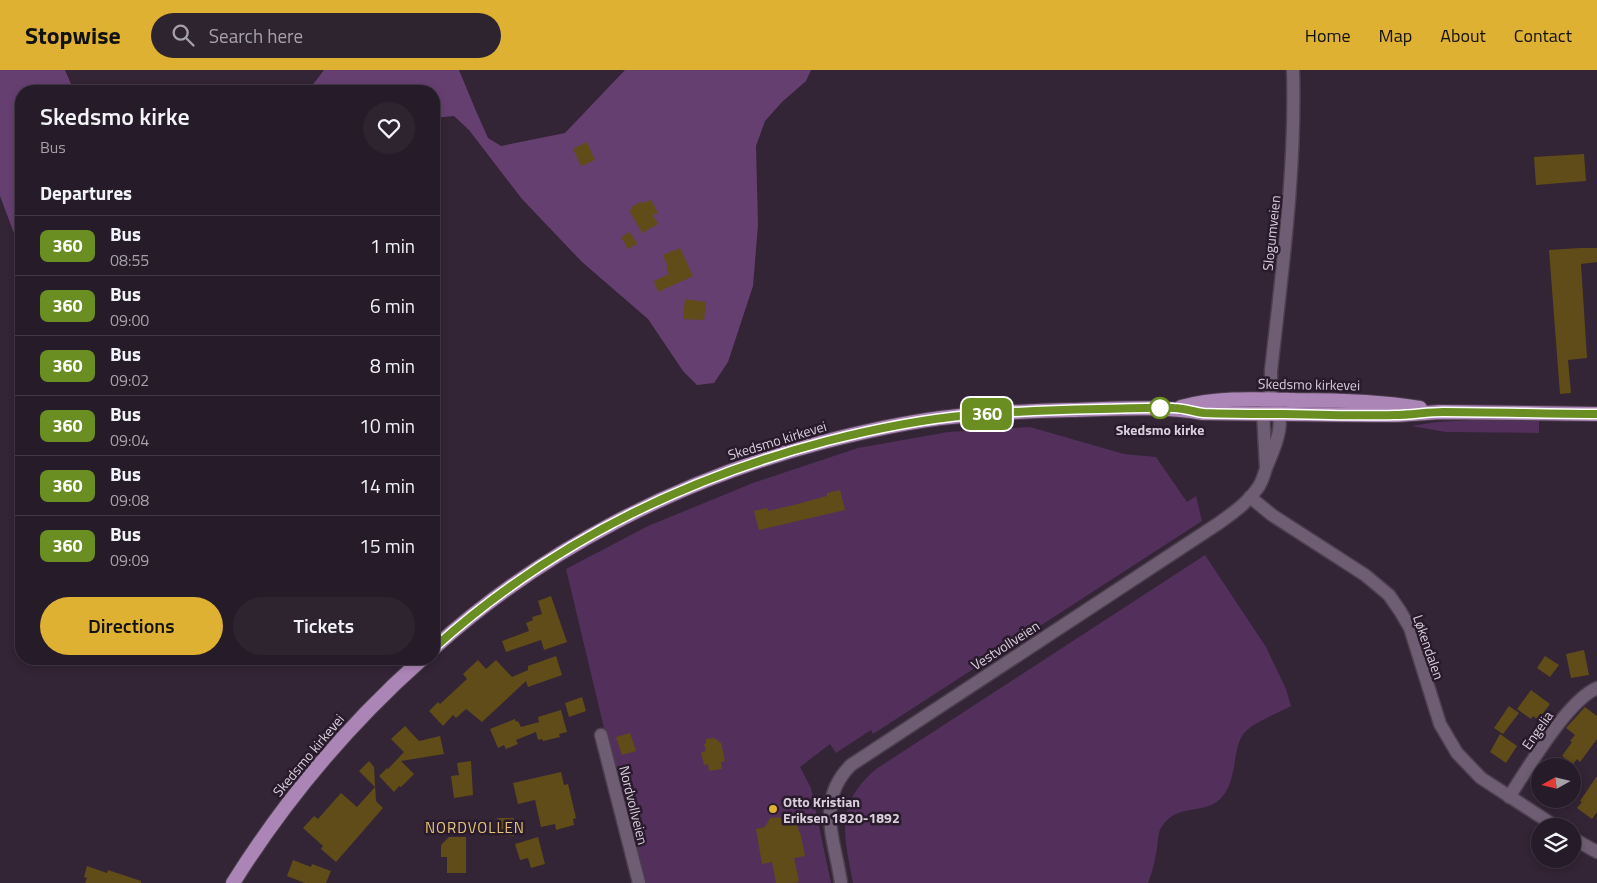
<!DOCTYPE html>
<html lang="en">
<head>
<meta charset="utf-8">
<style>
	:root { --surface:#261b28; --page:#2e2430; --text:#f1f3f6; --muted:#a4a1a8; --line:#423945; --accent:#deb133 }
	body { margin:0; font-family:"Titillium Web",sans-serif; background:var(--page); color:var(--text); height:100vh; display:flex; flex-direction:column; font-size:19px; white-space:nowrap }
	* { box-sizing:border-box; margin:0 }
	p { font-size:16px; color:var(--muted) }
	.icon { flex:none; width:28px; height:28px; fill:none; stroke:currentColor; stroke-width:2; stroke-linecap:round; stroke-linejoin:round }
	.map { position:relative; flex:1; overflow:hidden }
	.details { position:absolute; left:15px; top:15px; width:425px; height:580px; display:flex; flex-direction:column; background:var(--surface); border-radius:20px; box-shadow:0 2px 8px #0003,0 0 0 1px var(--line) }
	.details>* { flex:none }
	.badge { padding:0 10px; border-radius:8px; font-size:18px; line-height:32px }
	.needle { width:32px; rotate:262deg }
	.fabs { position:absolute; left:1531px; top:688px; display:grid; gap:10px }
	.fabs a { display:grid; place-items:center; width:50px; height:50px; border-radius:50%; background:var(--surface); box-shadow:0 2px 8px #0003,0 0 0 1px var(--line); font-size:25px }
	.map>.badge { position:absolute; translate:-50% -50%; box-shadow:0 0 0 2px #fff }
	h2 { padding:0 25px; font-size:19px; line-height:45px }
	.round { display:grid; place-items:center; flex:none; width:52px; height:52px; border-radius:26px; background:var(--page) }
	.overview { display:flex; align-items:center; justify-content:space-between; height:85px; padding:0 25px }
	h1 { font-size:24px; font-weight:600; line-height:38px }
	.primary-button { display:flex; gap:10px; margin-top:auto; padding:10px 25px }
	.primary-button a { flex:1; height:58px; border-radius:30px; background:var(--accent); color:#111; font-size:20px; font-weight:600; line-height:58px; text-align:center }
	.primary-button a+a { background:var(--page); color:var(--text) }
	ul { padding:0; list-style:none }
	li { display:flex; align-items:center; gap:15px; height:60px; padding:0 25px; border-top:1px solid var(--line) }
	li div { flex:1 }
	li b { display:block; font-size:19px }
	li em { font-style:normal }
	li .badge { min-width:55px; font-weight:700; text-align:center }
	header { display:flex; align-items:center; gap:30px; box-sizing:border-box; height:70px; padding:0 25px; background:var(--accent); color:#111 }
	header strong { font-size:24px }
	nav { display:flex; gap:28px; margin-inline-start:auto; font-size:18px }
	.search { width:350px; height:45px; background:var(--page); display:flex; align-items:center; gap:12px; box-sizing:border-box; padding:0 18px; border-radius:28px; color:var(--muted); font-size:19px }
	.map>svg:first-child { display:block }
</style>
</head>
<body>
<header>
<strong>Stopwise</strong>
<div class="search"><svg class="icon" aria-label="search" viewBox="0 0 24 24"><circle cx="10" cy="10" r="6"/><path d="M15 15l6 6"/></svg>Search here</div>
<nav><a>Home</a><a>Map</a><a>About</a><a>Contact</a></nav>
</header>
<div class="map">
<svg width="1597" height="813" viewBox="0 0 1597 813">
	<rect width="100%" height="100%" fill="#332436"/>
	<!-- green -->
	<g fill="#52305b">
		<polygon points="1473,350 1539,351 1539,363 1446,362 1411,356 1437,352"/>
		<polygon points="1030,357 1124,384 1156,387 1187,432 1196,426 1202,451 873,664 871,660 836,683 830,674 800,697 811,718 831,813 641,813 566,499 648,456 753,413 858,378 948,362"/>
		<path d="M1205,485L1266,577L1286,619L1291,636C1278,643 1255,652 1245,662C1232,676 1238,707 1223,726C1206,747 1177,731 1161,758C1157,765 1158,776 1156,784C1154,794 1152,804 1148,813H853C844,764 834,735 876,699Z"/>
	</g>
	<!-- forest -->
	<g fill="#663f71">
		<polygon points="0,0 65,0 74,21 21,21 21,182 0,126"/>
		<polygon points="324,0 459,0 476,41 488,68 501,76 565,63 625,0 811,0 806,11 782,32 765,51 756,76 758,155 753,216 728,292 714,313 697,315 683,301 648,249 582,192 522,129 469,60 454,46 434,48 434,21 308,21"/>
	</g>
	<!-- building -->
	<g fill="#604c18">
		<polygon points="587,72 595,90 581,96 573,79"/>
		<polygon points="1584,84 1586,111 1536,115 1534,87"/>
		<polygon points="651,130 658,143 653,145 658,154 642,163 629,140 631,139 631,137 641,132 642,133"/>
		<polygon points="630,162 637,174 628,179 621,167"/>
		<polygon points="680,178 693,206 658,222 654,211 669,204 666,198 668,197 663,185"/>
		<polygon points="1580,178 1597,178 1597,192 1581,194 1587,288 1568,290 1571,323 1560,324 1549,180"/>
		<polygon points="685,229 706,232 704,250 683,249"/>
		<polygon points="840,420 845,440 759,460 754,441 767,438 768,441 794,435 827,426 827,423"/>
		<polygon points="551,526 567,572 544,580 541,570 506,582 502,571 529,561 526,553 533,550 532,547 542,544 538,531"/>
		<polygon points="1584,580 1589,605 1571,608 1566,584"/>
		<polygon points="556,586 562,605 528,617 526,611 482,652 466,639 456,648 453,645 443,656 429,641 438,632 440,634 467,609 463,604 478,590 486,599 496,590 512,607 528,600 528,596"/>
		<polygon points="1545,586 1559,595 1550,607 1537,598"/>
		<polygon points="1531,620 1550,634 1538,650 1533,646 1531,649 1517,639"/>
		<polygon points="582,627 586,641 569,647 565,633"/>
		<polygon points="1509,636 1519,643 1503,664 1494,658"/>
		<polygon points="1585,637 1597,646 1597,669 1580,692 1577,689 1573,694 1562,686 1572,672 1570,671 1575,665 1566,658"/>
		<polygon points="561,640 567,662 559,664 560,667 543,671 542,669 538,670 536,662 516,670 518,674 506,679 504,675 498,678 490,659 515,649 516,652 518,651 521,657 539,652 538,647"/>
		<polygon points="405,656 419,671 440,666 444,684 401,691 414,704 401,717 399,716 394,722 379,706 387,698 388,699 404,682 391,669"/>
		<polygon points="630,663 636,681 622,685 616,667"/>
		<polygon points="1500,664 1517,676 1506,693 1490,682"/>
		<polygon points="714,668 721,673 725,691 721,692 722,699 709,701 708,694 704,695 701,682 706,681 704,674 706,674 706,669"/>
		<polygon points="369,691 374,697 376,731 383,738 336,792 321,779 323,776 303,758 314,746 318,749 341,723 357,737 375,717 359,701"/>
		<polygon points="471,691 473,725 454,728 451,706 459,705 457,693"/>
		<polygon points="561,702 564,715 568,714 576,748 573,749 574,755 556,760 555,754 541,757 535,730 518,734 513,713"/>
		<polygon points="1597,706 1597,742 1592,749 1577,738 1582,732 1580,731"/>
		<polygon points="779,747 787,753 797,751 799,762 800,762 805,786 794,788 799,811 795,813 776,813 772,792 762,794 756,759 765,757 770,748"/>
		<polygon points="497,748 514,748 514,766 498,765"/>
		<polygon points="449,767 466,767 466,803 447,803 447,787 441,787 441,775"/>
		<polygon points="538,767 545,794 531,798 528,788 520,790 515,774"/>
		<polygon points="293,790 311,797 312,794 331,801 326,813 305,813 287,806"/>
		<polygon points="87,796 107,803 108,800 141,811 141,813 85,813 87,808 84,807"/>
	</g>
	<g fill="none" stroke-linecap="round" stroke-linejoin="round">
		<defs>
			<g id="minor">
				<path d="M1271,329V301C1282,201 1296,101 1293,0"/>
				<polyline points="601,665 639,813"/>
				<path d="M1509,727C1528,698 1567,631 1597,618"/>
			</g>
			<g id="tertiary">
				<polyline points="1250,427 1272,445 1365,505 1389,525 1400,541 1410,558 1440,654 1457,683 1481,708 1555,756"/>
				<polyline points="1572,768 1597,782"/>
				<path d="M841,813C835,770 815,731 851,695L1219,453C1233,443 1247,433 1257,419C1262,413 1264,405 1266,398C1275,376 1289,350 1271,329L1263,343L1266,398"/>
			</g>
			<g id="trunk">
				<path d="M1181,337C1218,327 1256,329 1295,330C1337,330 1379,331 1420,338"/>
				<path d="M434,578C545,478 679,410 823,372C862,362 902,353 941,348C984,343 1027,341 1070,340C1114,339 1159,335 1203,343L1374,345H1397L1440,342L1597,344"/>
				<path d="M233,813C285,730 349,654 422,589"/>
			</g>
		</defs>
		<!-- minor casing -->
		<use href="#minor" stroke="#4c3f4f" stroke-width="15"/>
		<!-- tertiary casing -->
		<use href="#tertiary" stroke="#4c3f4f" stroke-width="15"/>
		<!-- trunk casing -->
		<use href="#trunk" stroke="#4c3f4f" stroke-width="16"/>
		<!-- minor -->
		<use href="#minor" stroke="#6f5e73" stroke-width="12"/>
		<!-- tertiary -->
		<use href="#tertiary" stroke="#6f5e73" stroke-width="12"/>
		<!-- trunk -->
		<use href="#trunk" stroke="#ac85b7" stroke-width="14"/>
	</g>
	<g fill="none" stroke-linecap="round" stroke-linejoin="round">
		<defs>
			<path id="line" d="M434,578C546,477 681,409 827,371C874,359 923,349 971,345C1014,341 1057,340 1100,339C1125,339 1149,337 1174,338C1184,338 1194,342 1204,343C1230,344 1258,344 1284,344C1321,345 1358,346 1395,345C1411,345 1427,342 1443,342C1495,342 1546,344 1597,344"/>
		</defs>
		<!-- line casing -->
		<use href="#line" stroke="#fff" stroke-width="11"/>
		<!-- line -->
		<use href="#line" stroke="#6b8e23" stroke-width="8"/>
	</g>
	<!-- markers -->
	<circle fill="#fff" stroke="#6b8e23" stroke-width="2.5" cx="1160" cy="338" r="10"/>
	<circle fill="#deb133" stroke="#291a2c" stroke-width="2" cx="773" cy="739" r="5"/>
	<g text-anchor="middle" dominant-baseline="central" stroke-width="5" stroke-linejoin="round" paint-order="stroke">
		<!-- street labels -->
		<g font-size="14" fill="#d9cfdc" stroke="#291a2c">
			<text transform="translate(1271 163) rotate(-84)">Slogumveien</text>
			<text transform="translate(1309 314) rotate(1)">Skedsmo kirkevei</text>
			<text transform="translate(777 370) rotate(-17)">Skedsmo kirkevei</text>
			<text transform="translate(1005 575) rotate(-33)">Vestvollveien</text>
			<text transform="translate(1429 577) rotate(71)">Løkendalen</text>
			<text transform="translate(1537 660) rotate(-55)">Engelia</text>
			<text transform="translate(308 685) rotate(-50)">Skedsmo kirkevei</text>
			<text transform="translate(634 735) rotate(76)">Nordvollveien</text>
		</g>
		<!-- stop labels -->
		<g font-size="14" font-weight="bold" fill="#d9cfdc" stroke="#291a2c">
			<text x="1160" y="359">Skedsmo kirke</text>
		</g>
		<!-- poi labels -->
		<g font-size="14" font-weight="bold" fill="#d9cfdc" stroke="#291a2c" text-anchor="start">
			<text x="783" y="731">Otto Kristian<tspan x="783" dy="16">Eriksen 1820-1892</tspan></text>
		</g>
		<!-- neighbourhood labels -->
		<g font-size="15" letter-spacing="1" fill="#e3c479" stroke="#291a2c">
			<text x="475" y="757">NORDVOLLEN</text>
		</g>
	</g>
</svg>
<div class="fabs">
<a><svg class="needle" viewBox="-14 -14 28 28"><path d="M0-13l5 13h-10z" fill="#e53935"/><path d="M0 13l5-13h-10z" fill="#a4a1a8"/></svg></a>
<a><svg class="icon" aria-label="layers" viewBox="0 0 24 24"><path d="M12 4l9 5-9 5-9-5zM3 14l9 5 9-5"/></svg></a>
</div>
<b class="badge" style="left:987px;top:344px;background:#6b8e23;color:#fff">360</b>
<section class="details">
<div class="overview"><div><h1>Skedsmo kirke</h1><p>Bus</p></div><a class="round"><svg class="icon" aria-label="heart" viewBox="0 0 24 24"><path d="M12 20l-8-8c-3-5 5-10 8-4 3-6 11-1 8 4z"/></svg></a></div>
<h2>Departures</h2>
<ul>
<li><span class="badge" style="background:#6b8e23;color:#fff">360</span><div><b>Bus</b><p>08:55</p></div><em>1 min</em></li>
<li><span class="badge" style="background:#6b8e23;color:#fff">360</span><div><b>Bus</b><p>09:00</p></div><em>6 min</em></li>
<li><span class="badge" style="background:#6b8e23;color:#fff">360</span><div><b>Bus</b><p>09:02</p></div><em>8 min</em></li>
<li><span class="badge" style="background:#6b8e23;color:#fff">360</span><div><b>Bus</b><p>09:04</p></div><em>10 min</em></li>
<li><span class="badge" style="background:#6b8e23;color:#fff">360</span><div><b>Bus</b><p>09:08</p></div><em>14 min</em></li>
<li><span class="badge" style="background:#6b8e23;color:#fff">360</span><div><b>Bus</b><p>09:09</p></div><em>15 min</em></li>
</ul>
<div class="primary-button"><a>Directions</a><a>Tickets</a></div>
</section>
</div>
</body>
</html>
